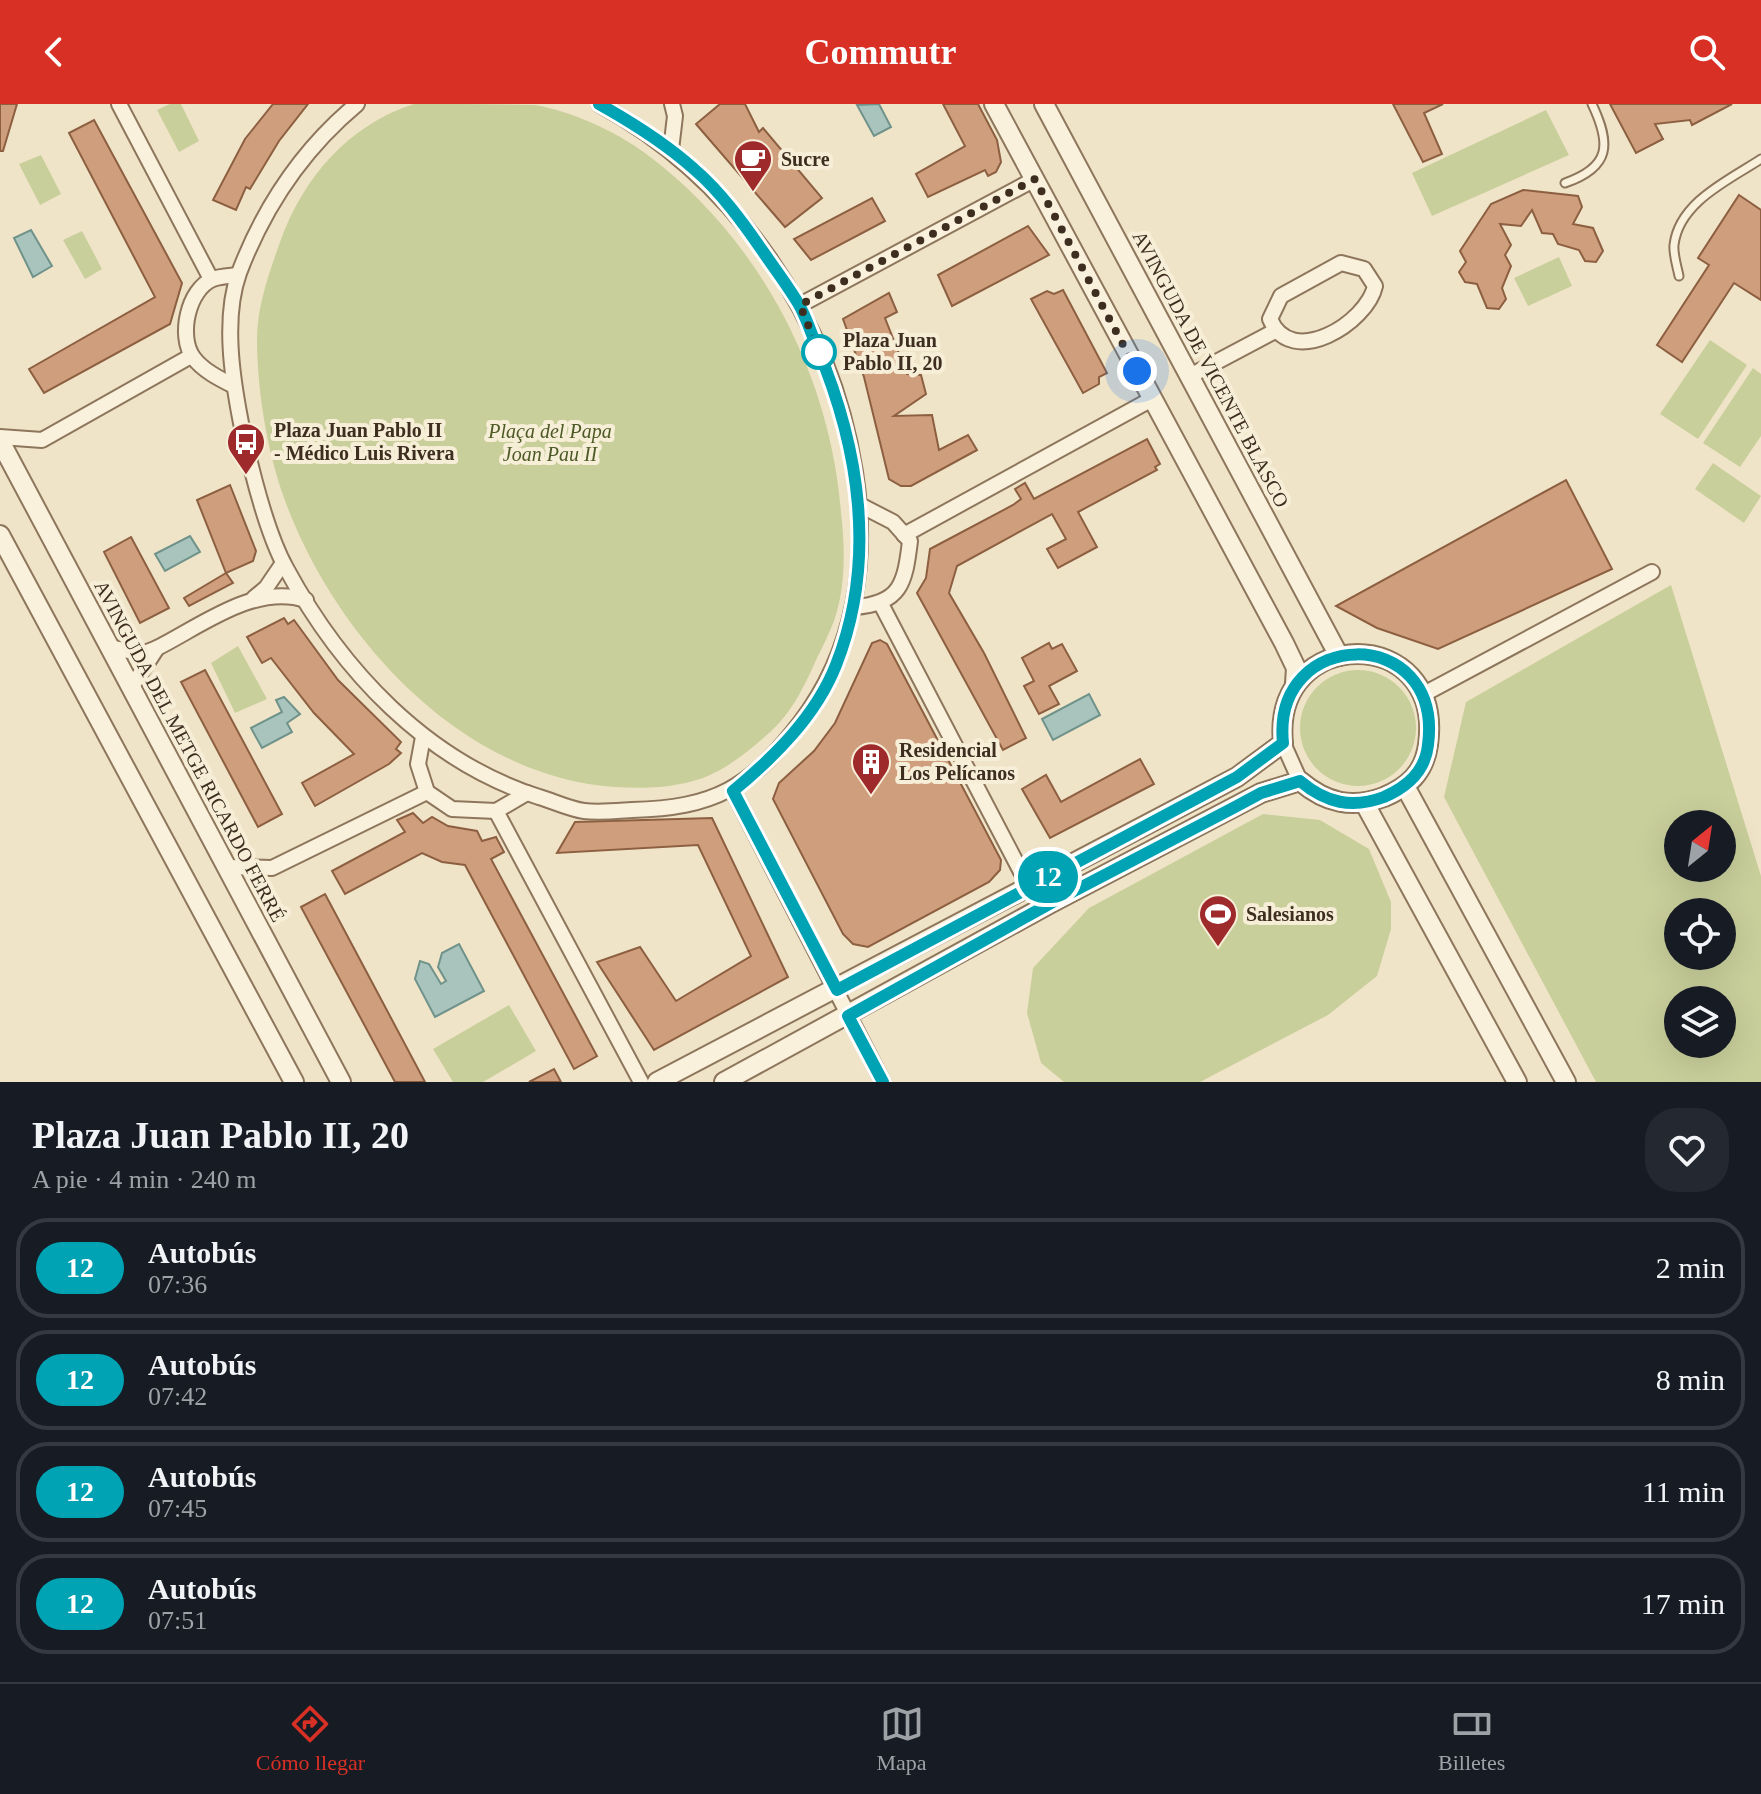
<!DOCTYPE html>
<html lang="es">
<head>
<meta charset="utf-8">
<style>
	:root { --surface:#171b24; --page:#242831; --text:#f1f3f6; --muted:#9ea1a6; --line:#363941; --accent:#d93025 }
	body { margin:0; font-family:"Times New Roman",serif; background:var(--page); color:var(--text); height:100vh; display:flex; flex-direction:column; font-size:30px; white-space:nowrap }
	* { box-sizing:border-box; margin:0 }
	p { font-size:26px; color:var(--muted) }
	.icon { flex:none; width:44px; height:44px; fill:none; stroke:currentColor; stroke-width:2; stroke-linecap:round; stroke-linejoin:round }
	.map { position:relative; height:978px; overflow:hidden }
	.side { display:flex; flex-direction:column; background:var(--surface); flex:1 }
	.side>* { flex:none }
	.badge { padding:0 16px; border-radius:26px; font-size:28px; line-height:52px }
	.needle { width:52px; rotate:30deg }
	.fabs { position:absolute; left:1664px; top:706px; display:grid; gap:16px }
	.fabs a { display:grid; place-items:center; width:72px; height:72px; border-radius:50%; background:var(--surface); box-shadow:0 8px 32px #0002; font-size:40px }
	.you { position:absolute; width:40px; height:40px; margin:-20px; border:6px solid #fff; border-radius:50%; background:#1a73e8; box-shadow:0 0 0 12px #1a73e833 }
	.map>.badge { position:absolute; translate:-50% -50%; box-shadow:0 0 0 4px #fff }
	.round { display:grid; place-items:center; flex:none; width:84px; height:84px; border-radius:32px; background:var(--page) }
	.summary { display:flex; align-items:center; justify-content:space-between; height:136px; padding:0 32px }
	h1 { font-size:38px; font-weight:700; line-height:60px }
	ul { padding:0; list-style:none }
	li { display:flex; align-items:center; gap:24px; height:100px; margin:0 16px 12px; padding:0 16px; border:4px solid var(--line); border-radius:32px }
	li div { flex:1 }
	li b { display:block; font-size:30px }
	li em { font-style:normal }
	li .badge { min-width:88px; font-weight:700; text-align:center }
	header { display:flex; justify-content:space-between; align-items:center; height:104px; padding:0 32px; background:var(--accent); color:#fff; font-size:36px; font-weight:700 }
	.tabs { display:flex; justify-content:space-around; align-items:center; height:112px; border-top:2px solid var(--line); background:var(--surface); font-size:22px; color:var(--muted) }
	.tabs a { display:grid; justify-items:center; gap:4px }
	.tabs .active { color:var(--accent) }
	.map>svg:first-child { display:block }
</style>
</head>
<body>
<header><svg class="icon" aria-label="back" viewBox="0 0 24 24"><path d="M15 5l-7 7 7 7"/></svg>Commutr<svg class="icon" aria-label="search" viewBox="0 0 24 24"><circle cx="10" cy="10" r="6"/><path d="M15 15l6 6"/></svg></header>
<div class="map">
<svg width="1761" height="978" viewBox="0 0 1761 978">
	<rect width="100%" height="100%" fill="#f0e4c8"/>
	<!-- green -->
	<g fill="#c9cf9b" fill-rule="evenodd">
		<polygon points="170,0 181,0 199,37 179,48 157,6"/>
		<path d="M414,0C453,0 497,0 535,1C571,7 615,27 645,49C758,132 830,269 841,408C845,444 846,482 834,517C829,530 823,542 817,554C805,581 792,609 769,629C750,646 727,665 703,674C674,684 644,685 614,683C460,672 334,532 284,394C267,346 257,286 257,235C257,203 269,169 280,138C303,74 348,21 414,0Z"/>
		<polygon points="1546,6 1569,51 1432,112 1412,69"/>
		<polygon points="41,51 61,90 40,101 19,60"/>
		<polygon points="82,127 102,165 85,175 63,136"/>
		<polygon points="1559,153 1572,182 1528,202 1514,174"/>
		<polygon points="1710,236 1747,261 1698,335 1660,310"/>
		<polygon points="1753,264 1761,270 1761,332 1740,363 1703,339"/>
		<polygon points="1713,359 1761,392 1744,419 1695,385"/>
		<path d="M1671,481L1761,772V978H1596L1444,693L1466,598ZM1678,720H1722V764H1678ZM1678,808H1722V852H1678ZM1678,896H1722V940H1678Z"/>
		<polygon points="238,542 267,595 235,609 211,559"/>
		<circle cx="1358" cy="624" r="58"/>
		<polygon points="1263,710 1320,716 1369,745 1391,798 1391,825 1377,872 1328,911 1200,978 1064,978 1041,959 1027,909 1033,864 1089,804"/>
		<polygon points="509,901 536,947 483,978 453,978 433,945"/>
	</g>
	<!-- water -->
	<g fill="#a9c4bc" stroke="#6f938a" stroke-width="2">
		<polygon points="879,0 891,23 874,32 857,1"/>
		<polygon points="31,126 52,162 33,173 14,134"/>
		<polygon points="190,432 200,448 165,467 155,450"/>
		<polygon points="1089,590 1100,611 1053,636 1042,615"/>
		<polygon points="284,593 300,610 287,619 292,628 262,644 251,624 282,608 276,596"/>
		<polygon points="459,840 484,887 435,913 415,875 420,857 429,860 441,880 446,877 438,863 442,849"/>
	</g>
	<!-- building -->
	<g fill="#cf9f7d" stroke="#8d5f41" stroke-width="2">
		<polygon points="0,0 17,0 3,47 0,47"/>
		<polygon points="273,0 308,0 279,37 250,85 246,83 236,106 213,96 245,35"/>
		<polygon points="720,0 745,0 759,28 763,24 822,94 785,123 696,20"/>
		<polygon points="943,0 978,0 997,36 1001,58 996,68 988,72 985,66 928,93 916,70 965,42"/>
		<polygon points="1393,0 1443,0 1424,9 1442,50 1423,58"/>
		<polygon points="1610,0 1732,0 1692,21 1690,16 1655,20 1663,35 1636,49"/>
		<polygon points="94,16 182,179 170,220 44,289 29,265 155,193 69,29"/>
		<polygon points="1523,86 1578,92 1582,103 1573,120 1593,124 1603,147 1596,158 1585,157 1579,146 1558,140 1553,130 1542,129 1532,106 1521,122 1500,120 1511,141 1505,151 1511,162 1502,184 1506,195 1499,205 1487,204 1477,180 1465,178 1459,168 1466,158 1460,147 1491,100"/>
		<polygon points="1739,91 1761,106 1761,196 1734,179 1682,258 1657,241 1709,161 1698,154"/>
		<polygon points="872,94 885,117 811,156 794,135"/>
		<polygon points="1028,122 1049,151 952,202 938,171"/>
		<polygon points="1063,186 1107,269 1099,273 1099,280 1083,289 1031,195 1047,187 1054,190"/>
		<polygon points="889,189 897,208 885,214 907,270 921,271 926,290 894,312 932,311 939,346 968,331 977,346 911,382 901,382 889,375 864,273 843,215"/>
		<polygon points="1147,335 1160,360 1155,363 1157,366 1078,408 1097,443 1058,464 1047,445 1066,435 1052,410 957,462 949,489 984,549 1026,634 1003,646 917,489 926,474 930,445 1013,401 1021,395 1015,385 1025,379 1034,395"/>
		<polygon points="1566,376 1612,465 1438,545 1377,524 1336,502"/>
		<polygon points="230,381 256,447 253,457 226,469 197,396"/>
		<polygon points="131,433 169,504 140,519 104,448"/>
		<polygon points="226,469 233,479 189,502 184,494"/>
		<polygon points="284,514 288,520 294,516 338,576 401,638 396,645 401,649 389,660 315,702 302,679 354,650 314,609 271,554 262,559 247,533"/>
		<polygon points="880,536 887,540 1001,756 1000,766 989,778 868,843 853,840 843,830 773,695 779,679 814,647 835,619 872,539"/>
		<polygon points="1049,539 1052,545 1062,540 1077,567 1049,582 1059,600 1039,610 1024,582 1034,577 1022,554"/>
		<polygon points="205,566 282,710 258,723 181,578"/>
		<polygon points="1140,655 1154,680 1050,734 1022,685 1046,671 1061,698"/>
		<polygon points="413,709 423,719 432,713 448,722 477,727 482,737 496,733 504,748 491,755 597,952 574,965 465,761 442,758 422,749 345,790 332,767 405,728 397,716"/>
		<polygon points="712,714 788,873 654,946 597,858 640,843 676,897 751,852 698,741 557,749 575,718"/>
		<polygon points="325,790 374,882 425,978 395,978 301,803"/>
		<polygon points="554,965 561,978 529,978"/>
	</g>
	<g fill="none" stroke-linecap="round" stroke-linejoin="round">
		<defs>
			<g id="service">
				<path d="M1565,79C1611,63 1611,40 1592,0"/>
				<path d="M1679,172C1677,162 1673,150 1674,141C1679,98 1729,76 1761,55"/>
			</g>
			<g id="minor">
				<polyline points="119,0 211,175"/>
				<path d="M357,0C303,45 264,103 239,169C223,214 232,273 241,319C250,361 265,426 286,464C341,566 426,657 539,693C553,697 569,705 584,707C599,709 617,707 632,706C714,704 750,684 800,619C855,547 869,457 855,368C831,214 736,75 599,0"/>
				<polyline points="671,46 675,12 672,0"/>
				<path d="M1341,159L1364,165L1375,182C1367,219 1291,266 1270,215L1281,192Z"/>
				<polyline points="800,201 1035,75"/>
				<polyline points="1190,272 1275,227"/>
				<path d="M234,282C220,275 202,266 193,253C178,232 188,185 213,175C220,172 231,172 238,171"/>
				<polyline points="0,333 42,336 191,252"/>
				<polyline points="904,431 1152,295"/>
				<polyline points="254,494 266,484 283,459"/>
				<polyline points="881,500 1029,783"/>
				<path d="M854,503C901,500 905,479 910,437L893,418L858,400"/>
				<polyline points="110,543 142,550 157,544 131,584"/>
				<path d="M157,544C201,522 255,479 306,496"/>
				<polyline points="1424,590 1652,468"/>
				<polyline points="423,633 418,660 427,688 452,705 496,707 527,689"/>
				<polyline points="1283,639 1300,677"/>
				<polyline points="733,687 883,978"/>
				<polyline points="496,707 641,978"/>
				<polyline points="226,763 272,764 427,688"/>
			</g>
			<g id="tertiary">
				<polyline points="994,0 1284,539 1296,564 1295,579"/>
				<polyline points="1044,0 1339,552"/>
				<polyline points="0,337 341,978"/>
				<polyline points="0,431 294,978"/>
				<polyline points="1406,684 1566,978"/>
				<polyline points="1365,700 1517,978"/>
				<path d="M657,978L1237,673L1283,639C1271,521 1445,519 1428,641C1424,669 1408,683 1384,693C1352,705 1326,699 1300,677L1261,689L1051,799L724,978"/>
			</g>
		</defs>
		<!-- service casing -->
		<use href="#service" stroke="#8d765c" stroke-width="11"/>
		<!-- minor casing -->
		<use href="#minor" stroke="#8d765c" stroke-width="18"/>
		<!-- tertiary casing -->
		<use href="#tertiary" stroke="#8d765c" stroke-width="22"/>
		<!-- service -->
		<use href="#service" stroke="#faf1dc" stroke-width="7"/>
		<!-- minor -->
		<use href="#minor" stroke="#faf1dc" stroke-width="14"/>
		<!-- tertiary -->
		<use href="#tertiary" stroke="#faf1dc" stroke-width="18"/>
	</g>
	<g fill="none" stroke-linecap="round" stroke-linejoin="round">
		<defs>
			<path id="line" d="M599,0C633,19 665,39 694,65C721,88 744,120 764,149C775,165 788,182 798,199C806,212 811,229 817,243C860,345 877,457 836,561C816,612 774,653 733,687L837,886L1237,673L1283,639C1271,522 1444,519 1428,641C1425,668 1407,683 1384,693C1352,705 1326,699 1300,677L1261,689L1235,703L1051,799L848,912L883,978"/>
		</defs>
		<!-- line casing -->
		<use href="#line" stroke="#fff" stroke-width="18"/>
		<!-- line -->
		<use href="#line" stroke="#00a3b4" stroke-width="12"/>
		<!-- walk -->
		<polyline stroke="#3d2e20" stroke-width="8" stroke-dasharray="0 14.4" points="819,248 800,201 1035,75 1137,267"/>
	</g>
	<!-- icons -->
	<defs>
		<symbol id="cafe-pin" viewBox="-11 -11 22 30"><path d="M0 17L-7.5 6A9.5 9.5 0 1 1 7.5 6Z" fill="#9e2a2b" stroke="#f7eed8"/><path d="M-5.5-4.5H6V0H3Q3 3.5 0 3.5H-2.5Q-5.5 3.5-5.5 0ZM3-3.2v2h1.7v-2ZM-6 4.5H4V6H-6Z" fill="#fff"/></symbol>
		<symbol id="bus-pin" viewBox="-11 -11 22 30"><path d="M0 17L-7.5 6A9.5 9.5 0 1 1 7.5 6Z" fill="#9e2a2b" stroke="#f7eed8"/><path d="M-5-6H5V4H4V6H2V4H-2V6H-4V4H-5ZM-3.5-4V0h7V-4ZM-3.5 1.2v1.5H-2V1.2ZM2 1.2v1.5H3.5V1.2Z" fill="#fff"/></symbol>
		<symbol id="building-pin" viewBox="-11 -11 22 30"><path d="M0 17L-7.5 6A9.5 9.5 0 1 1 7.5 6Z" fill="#9e2a2b" stroke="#f7eed8"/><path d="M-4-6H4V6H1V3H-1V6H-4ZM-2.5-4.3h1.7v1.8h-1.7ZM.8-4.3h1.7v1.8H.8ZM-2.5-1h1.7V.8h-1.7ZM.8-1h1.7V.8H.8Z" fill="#fff"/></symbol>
		<symbol id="stadium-pin" viewBox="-11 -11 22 30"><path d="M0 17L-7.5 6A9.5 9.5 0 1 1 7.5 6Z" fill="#9e2a2b" stroke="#f7eed8"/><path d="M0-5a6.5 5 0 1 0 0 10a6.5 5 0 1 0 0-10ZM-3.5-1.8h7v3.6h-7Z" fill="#fff"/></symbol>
	</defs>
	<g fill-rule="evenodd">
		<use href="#cafe-pin" x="731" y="33" width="44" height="60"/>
		<use href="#bus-pin" x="224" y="316" width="44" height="60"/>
		<use href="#building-pin" x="849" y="636" width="44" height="60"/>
		<use href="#stadium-pin" x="1196" y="788" width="44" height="60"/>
	</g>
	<!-- markers -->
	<circle fill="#fff" stroke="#00a3b4" stroke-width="4" cx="819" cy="248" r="16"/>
	<g text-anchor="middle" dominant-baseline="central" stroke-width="8" stroke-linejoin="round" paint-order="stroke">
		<!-- poi labels -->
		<g font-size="20" font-weight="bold" fill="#3d2e20" stroke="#f7eed8" text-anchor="start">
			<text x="781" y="55">Sucre</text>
			<text x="274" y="326">Plaza Juan Pablo II<tspan x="274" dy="23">- Médico Luis Rivera</tspan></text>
			<text x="899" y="646">Residencial<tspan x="899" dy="23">Los Pelícanos</tspan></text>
			<text x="1246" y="810">Salesianos</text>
		</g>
		<!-- stop labels -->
		<g font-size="20" font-weight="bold" fill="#3d2e20" stroke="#f7eed8" text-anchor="start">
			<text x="843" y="236">Plaza Juan<tspan x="843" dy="23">Pablo II, 20</tspan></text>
		</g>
		<!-- street labels -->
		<g font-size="20" fill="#3d2e20" stroke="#f7eed8">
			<text transform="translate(1211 265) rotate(62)">AVINGUDA DE VICENTE BLASCO</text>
			<text transform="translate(190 647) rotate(62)">AVINGUDA DEL METGE RICARDO FERRÉ</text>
		</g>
		<!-- park labels -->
		<g font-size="20" font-style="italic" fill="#4d5a26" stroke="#f7eed8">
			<text x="550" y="327">Plaça del Papa<tspan x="550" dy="23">Joan Pau II</tspan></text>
		</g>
	</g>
</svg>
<div class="fabs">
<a><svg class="needle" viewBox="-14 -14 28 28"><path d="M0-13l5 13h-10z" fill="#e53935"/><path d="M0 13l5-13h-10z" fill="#9ea1a6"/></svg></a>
<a><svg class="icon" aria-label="locate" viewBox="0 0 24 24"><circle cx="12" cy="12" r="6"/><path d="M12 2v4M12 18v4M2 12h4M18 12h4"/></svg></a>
<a><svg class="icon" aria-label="layers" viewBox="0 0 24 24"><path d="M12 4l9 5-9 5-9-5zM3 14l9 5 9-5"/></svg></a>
</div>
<div class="you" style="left:1137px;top:267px"></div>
<b class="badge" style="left:1048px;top:773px;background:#00a3b4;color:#fff">12</b>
</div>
<section class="side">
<div class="summary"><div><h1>Plaza Juan Pablo II, 20</h1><p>A pie · 4 min · 240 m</p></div><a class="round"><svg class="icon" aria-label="heart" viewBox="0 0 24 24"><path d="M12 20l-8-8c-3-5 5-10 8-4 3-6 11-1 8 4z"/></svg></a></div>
<ul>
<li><span class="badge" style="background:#00a3b4;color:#fff">12</span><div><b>Autobús</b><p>07:36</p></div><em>2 min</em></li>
<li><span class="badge" style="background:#00a3b4;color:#fff">12</span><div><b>Autobús</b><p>07:42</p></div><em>8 min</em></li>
<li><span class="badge" style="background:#00a3b4;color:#fff">12</span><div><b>Autobús</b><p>07:45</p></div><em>11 min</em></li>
<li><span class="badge" style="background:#00a3b4;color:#fff">12</span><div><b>Autobús</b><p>07:51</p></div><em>17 min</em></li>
</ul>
</section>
<nav class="tabs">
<a class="active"><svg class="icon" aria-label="directions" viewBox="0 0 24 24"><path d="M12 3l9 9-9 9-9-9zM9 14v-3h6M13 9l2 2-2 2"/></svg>Cómo llegar</a>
<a><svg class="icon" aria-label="map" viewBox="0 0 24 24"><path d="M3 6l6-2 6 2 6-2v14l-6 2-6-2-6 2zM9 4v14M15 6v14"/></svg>Mapa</a>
<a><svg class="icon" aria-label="tickets" viewBox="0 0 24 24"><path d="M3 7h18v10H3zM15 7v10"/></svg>Billetes</a>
</nav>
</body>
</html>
